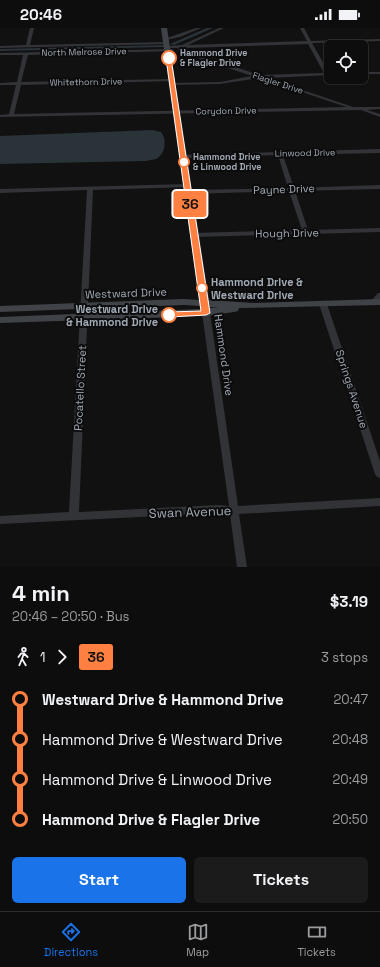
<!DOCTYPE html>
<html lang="en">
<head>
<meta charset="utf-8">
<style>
	:root { --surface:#0d0d0e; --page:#1b1b1c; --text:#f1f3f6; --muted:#9a9c9e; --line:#2d2d2e; --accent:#1a73e8 }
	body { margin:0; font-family:"Space Grotesk",sans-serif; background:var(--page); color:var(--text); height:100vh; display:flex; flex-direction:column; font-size:15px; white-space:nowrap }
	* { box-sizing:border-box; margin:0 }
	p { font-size:13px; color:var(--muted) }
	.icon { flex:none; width:22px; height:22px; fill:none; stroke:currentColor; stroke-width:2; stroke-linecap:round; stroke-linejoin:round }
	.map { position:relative; height:539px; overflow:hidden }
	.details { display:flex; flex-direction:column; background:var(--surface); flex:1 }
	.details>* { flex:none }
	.badge { padding:0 8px; border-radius:3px; font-size:14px; line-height:26px }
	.tools { position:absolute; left:324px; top:12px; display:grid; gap:8px }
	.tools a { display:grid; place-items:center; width:44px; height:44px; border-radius:6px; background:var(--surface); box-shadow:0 1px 3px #0004,0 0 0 1px var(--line); font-size:20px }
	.map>.badge { position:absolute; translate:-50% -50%; box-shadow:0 0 0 2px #fff }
	.legs { display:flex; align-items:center; gap:6px; height:44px; padding:0 12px; font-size:13px }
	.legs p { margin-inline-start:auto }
	.overview { display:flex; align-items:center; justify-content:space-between; height:68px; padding:0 12px }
	h1 { font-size:22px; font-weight:700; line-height:30px }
	.button { display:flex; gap:8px; margin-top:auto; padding:8px 12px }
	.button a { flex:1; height:46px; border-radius:6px; background:var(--accent); color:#fff; font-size:16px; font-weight:700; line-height:46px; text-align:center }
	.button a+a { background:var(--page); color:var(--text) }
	ul { padding:0 12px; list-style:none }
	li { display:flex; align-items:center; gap:14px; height:40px; font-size:15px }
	li i { display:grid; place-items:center; width:6px; height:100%; margin:0 5px; background:currentColor }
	li i::after { content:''; width:10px; height:10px; margin:-5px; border:3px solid; border-radius:50%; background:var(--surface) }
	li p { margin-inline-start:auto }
	li:first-child i { background:linear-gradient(#0000 50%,currentColor 0) }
	li:last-child i { background:linear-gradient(currentColor 50%,#0000 0) }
	.status { display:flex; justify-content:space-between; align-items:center; height:28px; padding:0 20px; background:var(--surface); direction:ltr }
	.status svg { height:11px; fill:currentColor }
	.tabs { display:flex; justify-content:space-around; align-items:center; height:56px; border-top:1px solid var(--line); background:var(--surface); font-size:11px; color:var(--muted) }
	.tabs a { display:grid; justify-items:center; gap:2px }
	.tabs .active { color:var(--accent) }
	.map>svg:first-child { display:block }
</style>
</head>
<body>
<div class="status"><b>20:46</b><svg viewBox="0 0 49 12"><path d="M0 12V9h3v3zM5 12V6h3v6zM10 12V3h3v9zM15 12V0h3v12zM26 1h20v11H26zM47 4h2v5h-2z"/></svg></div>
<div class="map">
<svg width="380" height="539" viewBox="0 0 380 539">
	<rect width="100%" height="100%" fill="#111112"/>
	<!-- water -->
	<path fill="#293338" d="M152,102L161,104C167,111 166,126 156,131C153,132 149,132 146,133L0,136V108Z"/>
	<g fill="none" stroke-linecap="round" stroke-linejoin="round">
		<!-- canal -->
		<g fill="#293338" fill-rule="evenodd">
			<polygon points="207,0 213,0 174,17 170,16"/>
			<polygon points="165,17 165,19 163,19 0,23 0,21"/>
		</g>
		<!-- street -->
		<g fill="#313337" fill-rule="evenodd">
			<polygon points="30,0 34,0 30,17 167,14 169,15 167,16 0,20 0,18 26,17"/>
			<polygon points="196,0 201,0 180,9 166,12 164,11"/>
			<path d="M219,0H224L188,17L307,13L300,0H304L311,13L380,11V13L312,15L329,45H331V47L267,50L353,79H380V81L367,82L380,86V89L361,82L0,89V87L9,86L16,57H0V55L17,54L23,27H0V25L172,21L174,22L172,23L28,27L21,54L172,51L174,52L172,53L21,57L14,86L347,79L259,50L220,56L170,57V55H172L220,54L252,48L183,25L178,22V20H167L165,19L167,18L182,17ZM308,16L324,45L260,47L185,23L182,21L184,20Z"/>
			<rect x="361" y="44" width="19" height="2"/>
			<polygon points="380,121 380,125 283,127 294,160 380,157 380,161 295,163 308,202 380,200 380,204 309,206 306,207 304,206 194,209 191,207 194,205 302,202 289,163 188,166 185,164 188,162 288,160 278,127 183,130 181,129 181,127"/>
			<polygon points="187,156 189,157 189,159 93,162 79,484 219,477 229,478 202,285 206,283 210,285 238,478 380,470 380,478 239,486 247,539 237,539 230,486 219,485 0,496 0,488 69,484 87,162 0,165 0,161"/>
			<polygon points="378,265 380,265 380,271 376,276 372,276 370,274"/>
			<polygon points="320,274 323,274 327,276 380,433 380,450 377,449 375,446 319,276"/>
		</g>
		<!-- secondary -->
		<path fill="#3f4247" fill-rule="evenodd" d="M161,0H167L209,272L253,275L380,271V277L239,280L238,283L234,284L206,288L0,295V289L200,281V278L184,277L0,284V278L184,271L199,272ZM210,279H219L210,280Z"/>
	</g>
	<!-- line-1 -->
	<polygon fill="#ff8040" stroke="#fff" points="169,28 171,30 210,285 206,287 169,289 165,287 169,284 201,283 166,30"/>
	<!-- markers -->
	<g fill="#fff" stroke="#ff8040" stroke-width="2">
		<circle cx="169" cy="30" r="7"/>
		<circle cx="184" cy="134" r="5"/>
		<circle cx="202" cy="260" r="5"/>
		<circle cx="169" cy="287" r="7"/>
	</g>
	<g text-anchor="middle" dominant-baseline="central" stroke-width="4" stroke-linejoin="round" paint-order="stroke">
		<!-- far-street labels -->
		<g font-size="9" fill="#a1a9b4" stroke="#0c0c0d">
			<text transform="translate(84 24) rotate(-1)">North Melrose Drive</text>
			<text transform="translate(86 54) rotate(-1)">Whitethorn Drive</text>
			<text transform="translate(278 55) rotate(18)">Flagler Drive</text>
			<text transform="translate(226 83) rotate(-1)">Corydon Drive</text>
			<text transform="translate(305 125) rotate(-1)">Linwood Drive</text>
		</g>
		<!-- far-stop labels -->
		<g font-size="9" font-weight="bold" fill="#a1a9b4" stroke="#0c0c0d" text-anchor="start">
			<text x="180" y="25">Hammond Drive<tspan x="180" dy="10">&amp; Flagler Drive</tspan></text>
			<text x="193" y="129">Hammond Drive<tspan x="193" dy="10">&amp; Linwood Drive</tspan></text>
		</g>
		<!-- street labels -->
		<g font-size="11" fill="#a1a9b4" stroke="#0c0c0d">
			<text transform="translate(284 161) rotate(-2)">Payne Drive</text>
			<text transform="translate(287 205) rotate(-1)">Hough Drive</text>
			<text transform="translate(126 265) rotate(-2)">Westward Drive</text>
			<text transform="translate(224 327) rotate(82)">Hammond Drive</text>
			<text transform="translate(80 360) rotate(-87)">Pocatello Street</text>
			<text transform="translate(352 361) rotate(72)">Springs Avenue</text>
		</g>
		<!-- stop labels -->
		<g font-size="11" font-weight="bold" fill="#a1a9b4" stroke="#0c0c0d" text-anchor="start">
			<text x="211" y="254">Hammond Drive &amp;<tspan x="211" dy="13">Westward Drive</tspan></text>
			<text x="158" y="281" text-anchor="end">Westward Drive<tspan x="158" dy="13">&amp; Hammond Drive</tspan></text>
		</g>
		<!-- near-street labels -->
		<g font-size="13" fill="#a1a9b4" stroke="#0c0c0d">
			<text transform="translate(190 484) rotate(-2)">Swan Avenue</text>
		</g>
	</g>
</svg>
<div class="tools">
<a><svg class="icon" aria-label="locate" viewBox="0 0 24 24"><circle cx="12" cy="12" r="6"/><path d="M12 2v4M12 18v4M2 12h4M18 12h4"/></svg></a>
</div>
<b class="badge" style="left:190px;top:176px;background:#ff8040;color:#111">36</b>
</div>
<section class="details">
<div class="overview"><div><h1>4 min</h1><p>20:46 – 20:50 · Bus</p></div><b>$3.19</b></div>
<div class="legs"><svg class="icon" aria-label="walk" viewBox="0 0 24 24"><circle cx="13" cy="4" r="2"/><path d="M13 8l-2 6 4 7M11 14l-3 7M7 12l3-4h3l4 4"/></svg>1<svg class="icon" aria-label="forward" viewBox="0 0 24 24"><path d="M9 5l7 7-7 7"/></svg><b class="badge" style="background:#ff8040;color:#111">36</b><p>3 stops</p></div>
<ul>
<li><i style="color:#ff8040"></i><b>Westward Drive &amp; Hammond Drive</b><p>20:47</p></li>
<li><i style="color:#ff8040"></i><span>Hammond Drive &amp; Westward Drive</span><p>20:48</p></li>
<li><i style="color:#ff8040"></i><span>Hammond Drive &amp; Linwood Drive</span><p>20:49</p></li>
<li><i style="color:#ff8040"></i><b>Hammond Drive &amp; Flagler Drive</b><p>20:50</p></li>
</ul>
<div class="button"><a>Start</a><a>Tickets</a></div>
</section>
<nav class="tabs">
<a class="active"><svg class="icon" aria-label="directions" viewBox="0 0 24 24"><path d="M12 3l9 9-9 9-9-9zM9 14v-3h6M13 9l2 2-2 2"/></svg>Directions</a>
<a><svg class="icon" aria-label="map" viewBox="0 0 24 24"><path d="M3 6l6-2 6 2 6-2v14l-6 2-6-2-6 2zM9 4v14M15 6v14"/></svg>Map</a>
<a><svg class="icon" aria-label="tickets" viewBox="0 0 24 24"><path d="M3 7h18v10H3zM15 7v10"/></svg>Tickets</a>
</nav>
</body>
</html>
